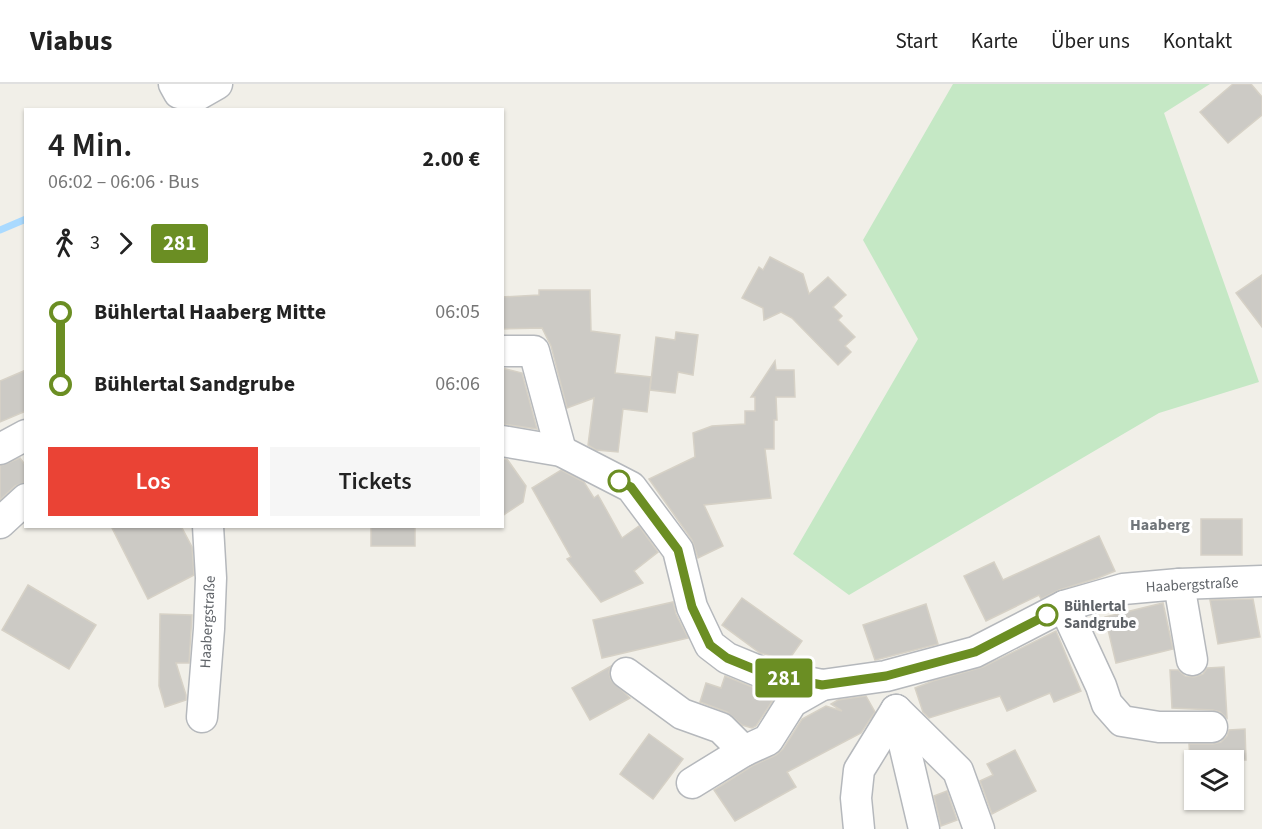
<!DOCTYPE html>
<html lang="de">
<head>
<meta charset="utf-8">
<style>
	:root { --surface:#fff; --page:#f6f6f6; --text:#222; --muted:#767676; --line:#e0e0e0; --accent:#ea4335 }
	body { margin:0; font-family:"Source Sans 3",sans-serif; background:var(--page); color:var(--text); height:100vh; display:flex; flex-direction:column; font-size:22px; white-space:nowrap }
	* { box-sizing:border-box; margin:0 }
	p { font-size:20px; color:var(--muted) }
	.icon { flex:none; width:33px; height:33px; fill:none; stroke:currentColor; stroke-width:2; stroke-linecap:round; stroke-linejoin:round }
	.map { position:relative; flex:1; overflow:hidden }
	.details { position:absolute; left:24px; top:24px; width:480px; height:420px; display:flex; flex-direction:column; background:var(--surface); border-radius:0px; box-shadow:0 2px 4px #0004 }
	.details>* { flex:none }
	.badge { padding:0 12px; border-radius:4px; font-size:21px; line-height:39px }
	.tools { position:absolute; left:1184px; top:666px; display:grid; gap:12px }
	.tools a { display:grid; place-items:center; width:60px; height:60px; border-radius:0px; background:var(--surface); box-shadow:0 2px 4px #0004; font-size:30px }
	.map>.badge { position:absolute; translate:-50% -50%; box-shadow:0 0 0 3px #fff }
	.legs { display:flex; align-items:center; gap:9px; height:66px; padding:0 24px; font-size:20px }
	.legs p { margin-inline-start:auto }
	.head { display:flex; align-items:center; justify-content:space-between; height:102px; padding:0 24px }
	h1 { font-size:33px; font-weight:600; line-height:45px }
	.action { display:flex; gap:12px; margin-top:auto; padding:12px 24px }
	.action a { flex:1; height:69px; border-radius:0px; background:var(--accent); color:#fff; font-size:24px; font-weight:600; line-height:69px; text-align:center }
	.action a+a { background:var(--page); color:var(--text) }
	ul { padding:0 24px; list-style:none }
	li { display:flex; align-items:center; gap:21px; height:72px; font-size:22px }
	li i { display:grid; place-items:center; width:9px; height:100%; margin:0 8px; background:currentColor }
	li i::after { content:''; width:15px; height:15px; margin:-8px; border:4px solid; border-radius:50%; background:var(--surface) }
	li p { margin-inline-start:auto }
	li:first-child i { background:linear-gradient(#0000 50%,currentColor 0) }
	li:last-child i { background:linear-gradient(currentColor 50%,#0000 0) }
	header { display:flex; align-items:center; gap:36px; box-sizing:border-box; height:84px; padding:0 30px; background:var(--surface); border-bottom:2px solid var(--line) }
	header strong { font-size:28px }
	nav { display:flex; gap:33px; margin-inline-start:auto; font-size:21px }
	.map>svg:first-child { display:block }
</style>
</head>
<body>
<header>
<strong>Viabus</strong>
<nav><a>Start</a><a>Karte</a><a>Über uns</a><a>Kontakt</a></nav>
</header>
<div class="map">
<svg width="1262" height="745" viewBox="0 0 1262 745">
	<rect width="100%" height="100%" fill="#f1efe8"/>
	<!-- green -->
	<polygon fill="#c5e8c5" points="953,0 1210,0 1164,29 1259,298 1159,329 849,511 793,470 918,255 863,156"/>
	<g fill="none" stroke-linecap="round" stroke-linejoin="round">
		<!-- stream -->
		<polyline stroke="#aadaff" stroke-width="7" points="0,146 26,135"/>
	</g>
	<!-- building -->
	<g fill="#cccac5" stroke="#d6d1c6" stroke-width="1.5">
		<polygon points="1233,0 1251,0 1262,13 1262,31 1228,59 1200,28"/>
		<polygon points="770,173 803,190 809,210 828,193 846,211 833,223 842,232 838,236 855,253 845,262 851,268 838,281 792,234 781,228 764,236 763,224 742,214 759,183 763,186"/>
		<polygon points="1262,191 1262,243 1236,209"/>
		<polygon points="539,206 590,206 591,247 620,251 615,289 651,293 647,328 623,325 618,368 596,366 588,361 594,314 567,324 551,262 542,244 502,245 502,213 539,211"/>
		<polygon points="676,248 698,251 693,291 678,288 675,309 650,306 656,253 675,256"/>
		<polygon points="775,277 776,286 794,286 795,313 776,313 777,336 774,336 774,365 765,365 771,414 704,421 723,462 698,474 692,456 649,395 695,373 693,349 712,342 745,340 745,327 755,327 755,313 751,313"/>
		<polygon points="502,284 522,289 537,345 502,340"/>
		<polygon points="26,286 26,327 0,338 0,297"/>
		<polygon points="20,374 26,382 26,398 15,402 0,416 0,382"/>
		<polygon points="502,375 507,375 526,402 523,418 502,432"/>
		<polygon points="561,386 584,398 594,414 598,411 622,454 639,442 658,468 634,487 643,499 601,518 567,475 571,473 532,404"/>
		<rect x="1201" y="435" width="41" height="36"/>
		<polygon points="111,442 181,442 192,463 194,491 148,515"/>
		<rect x="371" y="442" width="44" height="20"/>
		<polygon points="1099,452 1115,487 1098,494 1059,506 1041,515 1039,511 986,537 964,492 994,478 1003,496"/>
		<polygon points="28,501 96,541 69,585 2,546"/>
		<polygon points="742,514 802,557 788,577 760,569 722,541"/>
		<polygon points="1253,515 1260,553 1218,560 1210,516"/>
		<polygon points="673,518 676,530 688,554 602,574 593,536"/>
		<polygon points="1163,519 1173,565 1116,579 1105,533"/>
		<polygon points="926,520 938,560 875,576 863,541"/>
		<polygon points="160,530 192,531 189,579 176,579 186,611 186,616 165,623 159,602"/>
		<polygon points="1056,547 1081,607 1054,618 1050,609 1007,627 1000,612 929,634 923,628 915,604 933,597 983,583"/>
		<polygon points="611,582 609,588 611,596 630,614 590,636 572,604"/>
		<polygon points="1224,583 1227,634 1220,628 1213,626 1172,624 1170,586 1178,586 1185,592 1194,593 1203,590 1207,584"/>
		<polygon points="725,592 760,606 777,610 756,642 752,644 742,641 727,628 700,618 706,599 721,604"/>
		<polygon points="866,612 875,628 861,649 787,688 796,703 735,737 714,706 752,682 776,671 783,665 802,635 826,622 842,627 831,620 838,616"/>
		<polygon points="1245,645 1246,676 1190,676 1189,660 1213,660 1221,658 1227,652 1229,646"/>
		<polygon points="649,650 683,675 653,715 620,690"/>
		<polygon points="1015,666 1036,707 992,730 980,697 993,691 987,680"/>
		<polygon points="947,707 957,736 941,742 934,712"/>
	</g>
	<g fill="none" stroke-linecap="round" stroke-linejoin="round">
		<defs>
			<g id="minor">
				<polyline points="174,0 179,9 196,12 217,0"/>
				<polyline points="502,267 534,267 561,367"/>
				<polyline points="502,357 561,367 631,403 678,466 692,523 710,561 727,574 766,590 822,601 886,592 975,568 1064,522 1123,505 1179,500 1262,497"/>
				<polyline points="0,365 26,351"/>
				<polyline points="0,439 26,415"/>
				<polyline points="1179,500 1192,576"/>
				<polyline points="1064,522 1101,602 1107,620 1122,637 1159,643 1212,643"/>
				<polyline points="626,589 682,630 721,644 744,667"/>
				<polyline points="896,626 924,745"/>
				<polyline points="202,633 209,545 211,494 208,442"/>
				<polyline points="692,699 744,667 768,656 792,618 822,601"/>
				<polyline points="859,745 856,714 859,686 896,626 958,687 979,745"/>
			</g>
		</defs>
		<!-- minor casing -->
		<use href="#minor" stroke="#b5b8bc" stroke-width="33"/>
		<!-- minor -->
		<use href="#minor" stroke="#fff" stroke-width="30"/>
	</g>
	<g fill="none" stroke-linecap="round" stroke-linejoin="round">
		<defs>
			<polyline id="line-1" points="619,397 631,403 678,466 692,523 710,561 727,574 766,590 822,601 886,592 975,568 1047,531"/>
		</defs>
		<!-- line-1 casing -->
		<use href="#line-1" stroke="#fff" stroke-width="14"/>
		<!-- line-1 -->
		<use href="#line-1" stroke="#6b8e23" stroke-width="9"/>
	</g>
	<!-- markers -->
	<g fill="#fff" stroke="#6b8e23" stroke-width="3">
		<circle cx="619" cy="397" r="10"/>
		<circle cx="1047" cy="531" r="10"/>
	</g>
	<g text-anchor="middle" dominant-baseline="central" stroke-width="6" stroke-linejoin="round" paint-order="stroke">
		<!-- street labels -->
		<g font-size="15" fill="#5f6368" stroke="#fff">
			<text transform="translate(1192 501) rotate(-3)">Haabergstraße</text>
			<text transform="translate(208 538) rotate(-87)">Haabergstraße</text>
		</g>
		<!-- stop labels -->
		<g font-size="15" font-weight="bold" fill="#5f6368" stroke="#fff" text-anchor="start">
			<text x="1064" y="522">Bühlertal<tspan x="1064" dy="17">Sandgrube</tspan></text>
		</g>
		<!-- neighbourhood labels -->
		<g font-size="16" font-weight="bold" fill="#70757a" stroke="#fff">
			<text x="1160" y="441">Haaberg</text>
		</g>
	</g>
</svg>
<div class="tools">
<a><svg class="icon" aria-label="layers" viewBox="0 0 24 24"><path d="M12 4l9 5-9 5-9-5zM3 14l9 5 9-5"/></svg></a>
</div>
<b class="badge" style="left:784px;top:594px;background:#6b8e23;color:#fff">281</b>
<section class="details">
<div class="head"><div><h1>4 Min.</h1><p>06:02 – 06:06 · Bus</p></div><b>2.00 €</b></div>
<div class="legs"><svg class="icon" aria-label="walk" viewBox="0 0 24 24"><circle cx="13" cy="4" r="2"/><path d="M13 8l-2 6 4 7M11 14l-3 7M7 12l3-4h3l4 4"/></svg>3<svg class="icon" aria-label="forward" viewBox="0 0 24 24"><path d="M9 5l7 7-7 7"/></svg><b class="badge" style="background:#6b8e23;color:#fff">281</b></div>
<ul>
<li><i style="color:#6b8e23"></i><b>Bühlertal Haaberg Mitte</b><p>06:05</p></li>
<li><i style="color:#6b8e23"></i><b>Bühlertal Sandgrube</b><p>06:06</p></li>
</ul>
<div class="action"><a>Los</a><a>Tickets</a></div>
</section>
</div>
</body>
</html>
